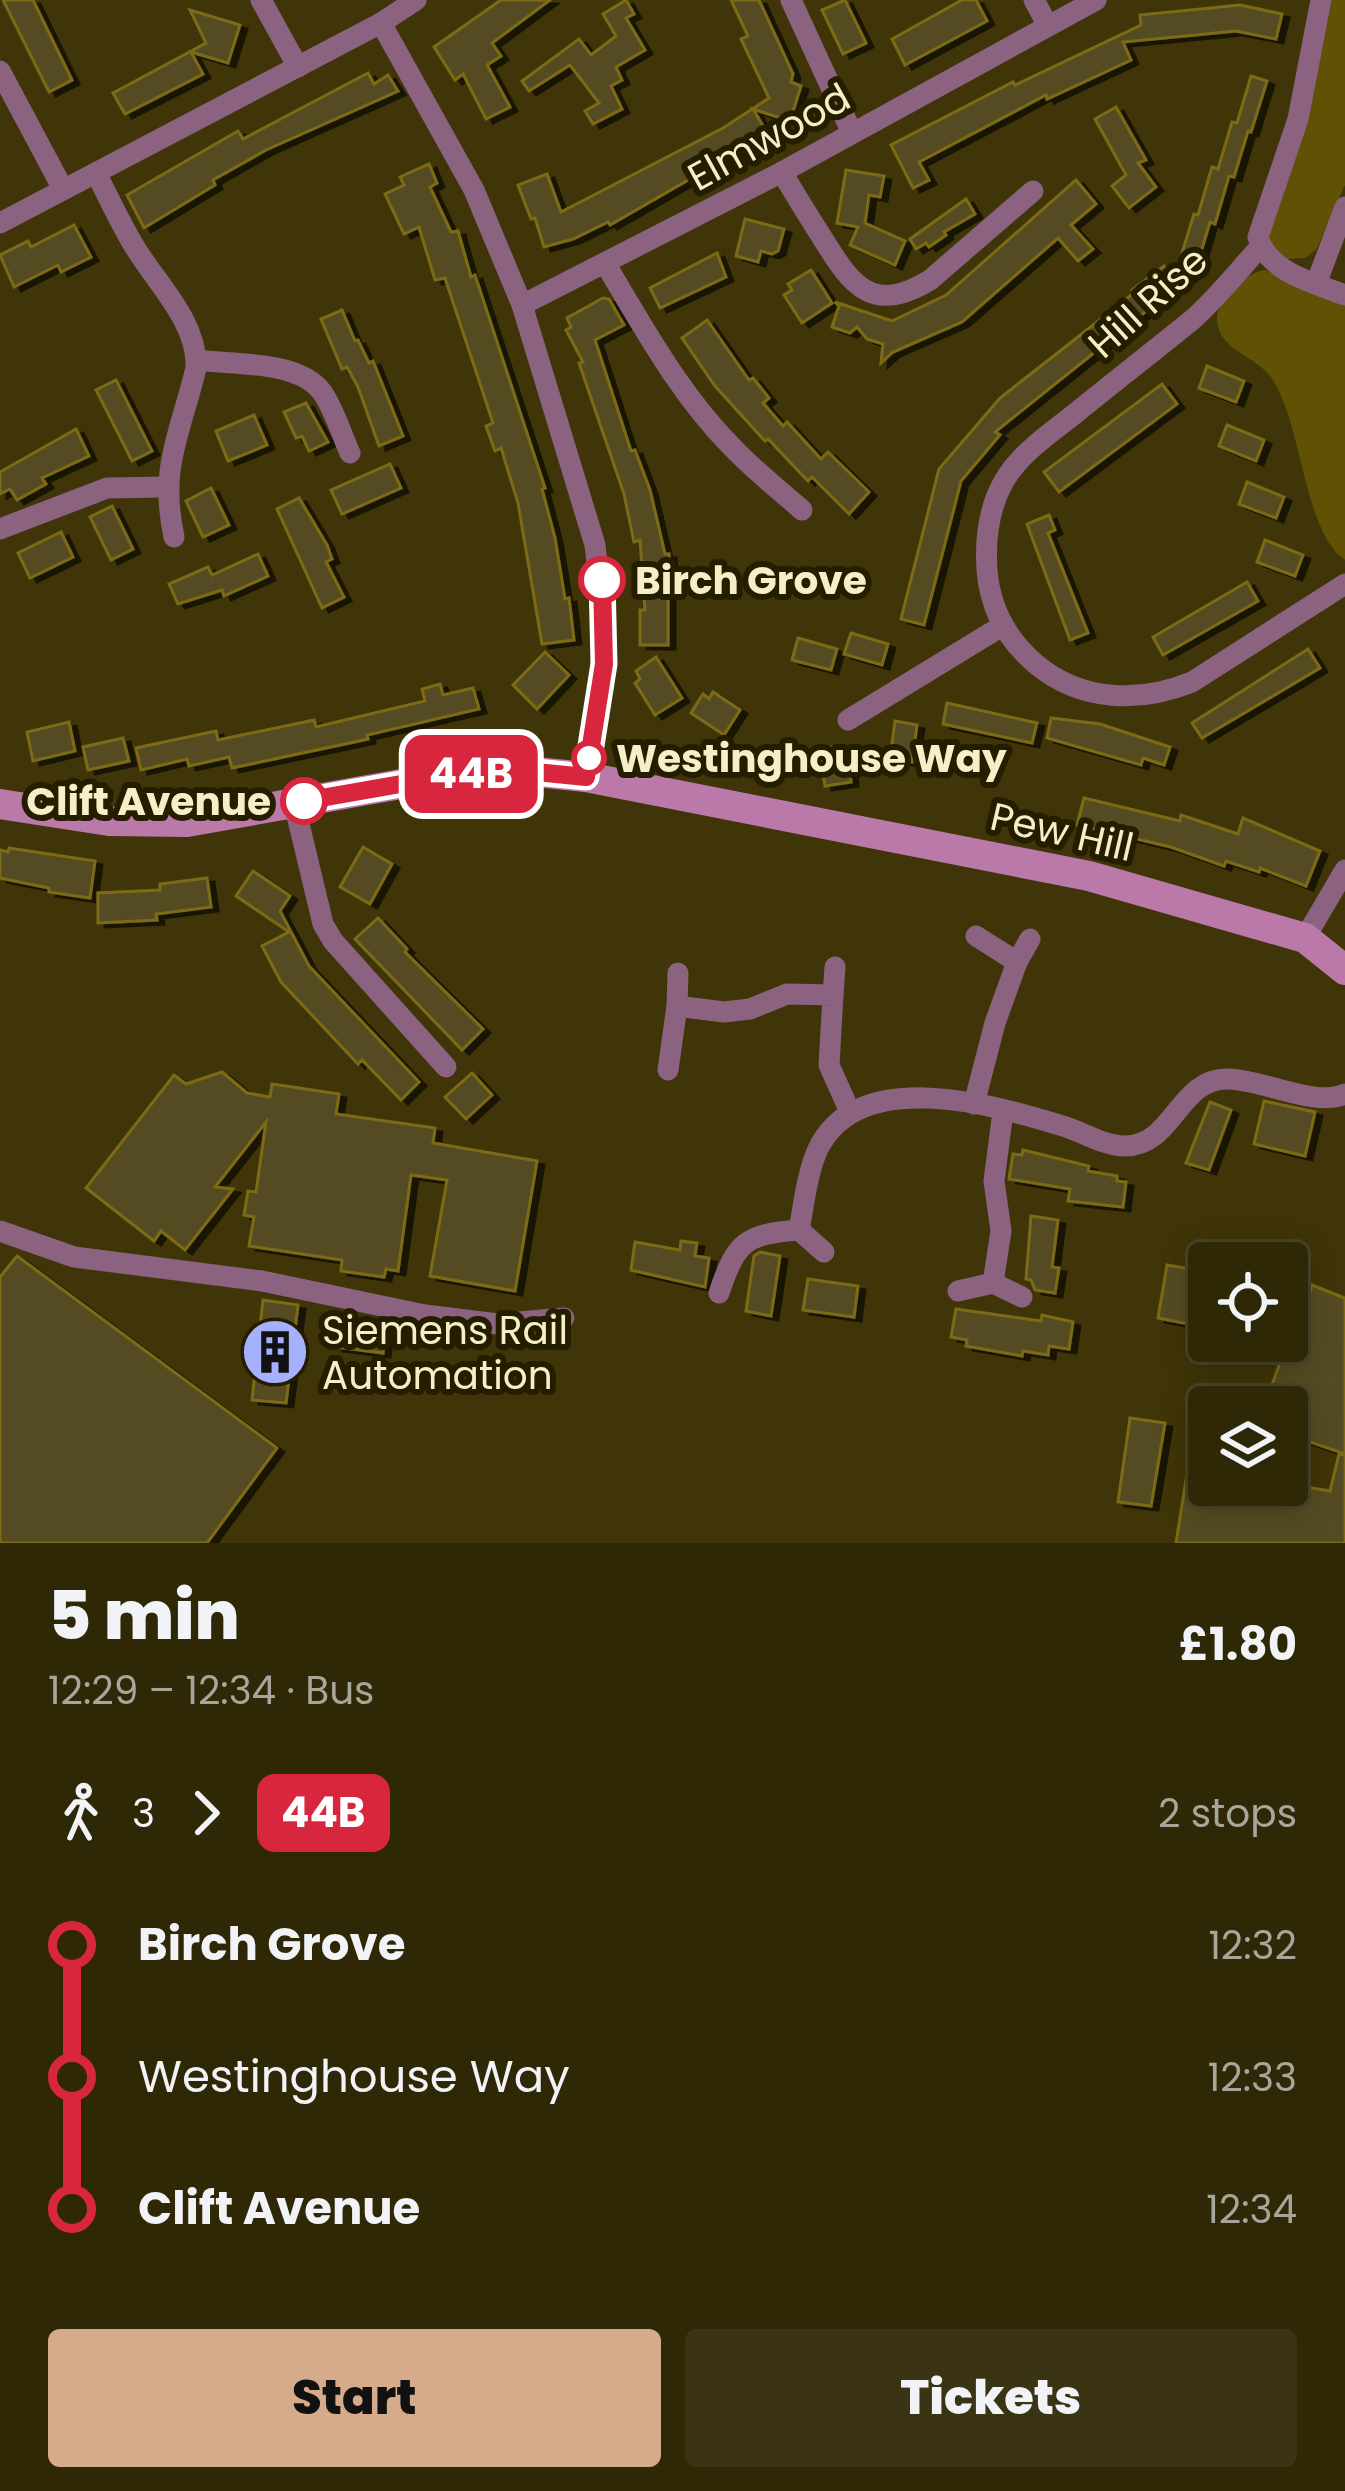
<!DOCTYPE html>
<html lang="en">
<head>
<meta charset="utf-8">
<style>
	:root { --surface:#2f2806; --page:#3b3414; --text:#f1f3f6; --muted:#a7a69b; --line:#4a4428; --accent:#d6ab8b }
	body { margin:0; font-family:Poppins,sans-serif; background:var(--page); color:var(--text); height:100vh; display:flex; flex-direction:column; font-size:45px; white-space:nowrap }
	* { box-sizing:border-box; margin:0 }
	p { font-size:39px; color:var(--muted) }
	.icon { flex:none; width:66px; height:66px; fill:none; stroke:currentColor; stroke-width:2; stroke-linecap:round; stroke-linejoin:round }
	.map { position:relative; height:1543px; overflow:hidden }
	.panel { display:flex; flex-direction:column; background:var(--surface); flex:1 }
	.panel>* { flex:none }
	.badge { padding:0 24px; border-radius:18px; font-size:42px; line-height:78px }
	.tools { position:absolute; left:1188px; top:1242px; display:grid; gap:24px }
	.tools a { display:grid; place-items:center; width:120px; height:120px; border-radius:12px; background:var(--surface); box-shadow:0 6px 30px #0003,0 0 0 3px var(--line); font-size:60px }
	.map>.badge { position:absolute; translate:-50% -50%; box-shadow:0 0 0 6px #fff }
	.legs { display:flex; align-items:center; gap:18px; height:132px; padding:0 48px; font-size:39px }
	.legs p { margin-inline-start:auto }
	.overview { display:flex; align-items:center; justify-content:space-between; height:204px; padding:0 48px }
	h1 { font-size:66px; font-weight:800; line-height:90px }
	.primary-button { display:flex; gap:24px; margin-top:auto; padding:24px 48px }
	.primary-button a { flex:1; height:138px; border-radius:12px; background:var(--accent); color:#111; font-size:48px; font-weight:800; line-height:138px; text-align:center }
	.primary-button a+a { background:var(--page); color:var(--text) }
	ul { padding:0 48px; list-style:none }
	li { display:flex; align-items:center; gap:42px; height:132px; font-size:45px }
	li i { display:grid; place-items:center; width:18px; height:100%; margin:0 15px; background:currentColor }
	li i::after { content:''; width:30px; height:30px; margin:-15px; border:9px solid; border-radius:50%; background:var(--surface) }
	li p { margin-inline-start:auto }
	li:first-child i { background:linear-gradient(#0000 50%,currentColor 0) }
	li:last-child i { background:linear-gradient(currentColor 50%,#0000 0) }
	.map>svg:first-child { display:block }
</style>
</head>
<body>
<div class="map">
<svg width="1345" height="1543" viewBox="0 0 1345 1543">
	<defs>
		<filter id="shadow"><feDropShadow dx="7" dy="4" stdDeviation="0" flood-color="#0009"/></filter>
	</defs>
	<rect width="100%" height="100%" fill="#3f3508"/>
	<!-- green -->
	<g fill="#605105">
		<polygon points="1332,0 1345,0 1345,185 1316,250 1305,258 1285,259 1270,244 1269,235 1313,92"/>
		<path d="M1265,270L1345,305V560C1304,532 1303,428 1273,380C1258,356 1220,352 1217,321C1215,300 1246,272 1265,270Z"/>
	</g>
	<!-- building -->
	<g fill="#544b21" stroke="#7d6b13" stroke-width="3" filter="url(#shadow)">
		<polygon points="3,0 33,0 72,80 49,92"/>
		<polygon points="501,0 550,0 492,43 501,56 487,65 510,107 486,119 463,74 455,80 434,47"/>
		<polygon points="626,0 634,14 626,18 645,50 616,67 622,80 611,86 622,109 593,124 585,111 599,103 570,65 529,91 522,81 579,39 591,55 616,36 603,14"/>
		<polygon points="731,0 759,0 793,74 791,82 801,86 790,121 753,109 768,134 610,225 608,222 573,239 544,247 535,218 531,219 518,185 547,174 561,212 723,128 769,98 741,39 748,36"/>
		<polygon points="845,0 866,43 843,54 822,10"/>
		<polygon points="962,0 976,0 987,21 905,65 892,39"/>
		<polygon points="1240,5 1282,14 1276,39 1236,31 1123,42 1131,60 1047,99 1046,95 919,162 929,180 913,188 891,145 1013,82 1015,85 1141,25 1140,15"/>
		<polygon points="190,10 240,25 228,63 191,52 203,74 125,114 113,93 206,43"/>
		<polygon points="368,73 374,84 388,75 398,91 266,150 213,180 215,185 144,228 127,195 238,131 243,139"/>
		<polygon points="1251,76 1267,81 1251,132 1248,131 1234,177 1229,176 1215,224 1210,222 1195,272 995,432 1000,435 961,481 924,625 901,619 939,469 1000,398 1134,293 1132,290 1164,266 1174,279 1194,214 1198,215 1212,167 1218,169 1232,122 1237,123"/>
		<polygon points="1116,107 1146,160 1138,163 1156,187 1129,208 1112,186 1126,175 1095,119"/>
		<polygon points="429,164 437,183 430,187 451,232 458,231 471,277 475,275 545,488 542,489 555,538 565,599 569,598 574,640 542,644 518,503 501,448 495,451 486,426 493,423 445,278 435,280 419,227 404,234 385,194 404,185 400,177"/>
		<polygon points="846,170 884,176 880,197 869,195 865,223 905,241 895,265 850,245 858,227 837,223"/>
		<polygon points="1076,180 1096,204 1071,225 1093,249 1078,261 1058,238 962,322 893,352 881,363 883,344 867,339 857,327 850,333 832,327 839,306 835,302 892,321 946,295"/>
		<polygon points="966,199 975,214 944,232 946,235 929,247 926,243 916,249 910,239"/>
		<polygon points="745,219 784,229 778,251 772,254 761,251 758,262 736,256"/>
		<polygon points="74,225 91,257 61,272 58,265 14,287 0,255 28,241 31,247"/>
		<polygon points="717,253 726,277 660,308 650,288"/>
		<polygon points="811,270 832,303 802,323 784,295 792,290 788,284"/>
		<polygon points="603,298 609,299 624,325 595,340 631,451 635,450 650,490 665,554 669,554 672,591 668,592 668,645 640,645 640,610 645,610 640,540 634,542 624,494 579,363 583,362 566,330 571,327 567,318"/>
		<polygon points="342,310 355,341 358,340 369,363 373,361 403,436 379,446 358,387 347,367 342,369 321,319"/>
		<polygon points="707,320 749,380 753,378 769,398 763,403 783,426 787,422 821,459 828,452 869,492 849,514 812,477 808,481 768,439 765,441 715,386 682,338"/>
		<polygon points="1207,366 1244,381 1236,402 1199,388"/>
		<polygon points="116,380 152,451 132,461 96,390"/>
		<polygon points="1162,384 1177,404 1059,492 1044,472"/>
		<polygon points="306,403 328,442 309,451 302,436 296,438 284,412"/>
		<polygon points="254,415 267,445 228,461 216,431"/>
		<polygon points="1227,425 1264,440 1256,461 1219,446"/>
		<polygon points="76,429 89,456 42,478 46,484 17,500 10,489 0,494 0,472"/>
		<polygon points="390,464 401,488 342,514 331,490"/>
		<polygon points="1247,482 1284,497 1276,518 1239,504"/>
		<polygon points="211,488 229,525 203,537 186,501"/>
		<polygon points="299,498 327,545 332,559 326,562 344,597 322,608 277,509"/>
		<polygon points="112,506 133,549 111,560 90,517"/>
		<polygon points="1049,515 1055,530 1048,533 1088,633 1070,640 1027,524"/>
		<polygon points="61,532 73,557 30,578 18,553"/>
		<polygon points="1265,540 1303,555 1295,576 1257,562"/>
		<polygon points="258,554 268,576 224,596 222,590 178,604 169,584 208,567 212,575"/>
		<polygon points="1247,582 1258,601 1163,655 1153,637"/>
		<polygon points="851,633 888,644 882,665 844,654"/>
		<polygon points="798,638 837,649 831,670 792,660"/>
		<polygon points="1308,649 1320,668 1202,738 1192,723"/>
		<polygon points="545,652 569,675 537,709 513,685"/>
		<polygon points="656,657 682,698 655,715 635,683 640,679 636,671"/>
		<polygon points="440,684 443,695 473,688 479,709 367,735 368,739 232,768 229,757 189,766 187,759 141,770 136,748 216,731 218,740 314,720 316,727 425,701 422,689"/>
		<polygon points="713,692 740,710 724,735 691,713 703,694 709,699"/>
		<polygon points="947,703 1037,723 1032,743 943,724"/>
		<polygon points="1051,718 1100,724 1170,747 1164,765 1143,758 1141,765 1047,738"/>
		<polygon points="895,721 917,725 912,762 890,758"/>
		<polygon points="69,722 75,751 33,761 27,732"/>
		<polygon points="123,738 129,761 88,770 83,747"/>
		<polygon points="836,746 840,767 849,765 851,782 825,786 819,749"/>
		<polygon points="1084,798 1180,821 1181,815 1238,834 1243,818 1320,851 1306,886 1260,868 1259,872 1226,861 1224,866 1171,847 1077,825"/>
		<polygon points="363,847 392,864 370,904 340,887"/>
		<polygon points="9,848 95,861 90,898 49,892 49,888 0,878 0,850 8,852"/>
		<polygon points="253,871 290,896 280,911 309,966 419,1082 401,1100 362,1060 358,1064 281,982 262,946 289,932 236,896"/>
		<polygon points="207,878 211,907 156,914 157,920 98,923 98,893 160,890 160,884"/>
		<polygon points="378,918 407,949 405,952 483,1029 462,1050 355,939"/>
		<polygon points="222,1072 247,1093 270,1097 272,1084 339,1094 336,1114 435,1128 433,1143 537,1161 515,1291 430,1276 447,1180 411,1175 398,1271 386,1269 384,1277 341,1271 342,1260 249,1246 254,1217 244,1215 248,1191 256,1192 266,1122 215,1187 233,1189 185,1250 161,1231 154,1241 86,1188 174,1075 186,1084"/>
		<polygon points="472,1073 492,1095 466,1119 445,1097"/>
		<polygon points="1264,1101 1315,1112 1305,1156 1254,1144"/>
		<polygon points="1210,1102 1231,1110 1209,1170 1186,1163"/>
		<polygon points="1023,1150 1089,1166 1088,1171 1117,1176 1117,1181 1126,1182 1123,1207 1068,1201 1070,1189 1009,1179 1013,1154 1022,1155"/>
		<polygon points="1031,1216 1058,1220 1052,1267 1059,1268 1055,1293 1035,1290 1031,1280 1026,1279"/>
		<polygon points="681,1241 697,1243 695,1256 709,1258 705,1287 631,1270 635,1242 680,1250"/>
		<polygon points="760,1252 780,1256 771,1316 746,1311 754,1256"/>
		<polygon points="17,1256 277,1448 207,1543 0,1543 0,1277"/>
		<polygon points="1167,1265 1208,1272 1199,1326 1158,1318"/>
		<polygon points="808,1279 858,1286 854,1317 803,1310"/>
		<polygon points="1312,1285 1345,1298 1345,1454 1287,1434 1287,1407 1264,1407 1290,1335 1297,1338"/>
		<polygon points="263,1300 298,1305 286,1403 252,1400"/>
		<polygon points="956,1309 1041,1321 1042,1315 1073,1322 1069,1349 1049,1346 1048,1355 1023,1351 1022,1356 966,1346 967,1340 951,1337"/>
		<polygon points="341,1318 387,1325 383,1353 336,1347"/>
		<polygon points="1130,1418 1165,1423 1151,1506 1118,1502"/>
		<polygon points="1195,1423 1209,1428 1209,1485 1293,1485 1330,1491 1339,1454 1345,1455 1345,1543 1176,1543"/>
	</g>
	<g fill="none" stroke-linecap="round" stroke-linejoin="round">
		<!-- minor -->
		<g stroke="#8b6280" stroke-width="21">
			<polyline points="261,0 298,67"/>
			<polyline points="791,0 852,133"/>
			<polyline points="1034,0 1047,24"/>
			<path d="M1321,0L1298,119L1258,237C1269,273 1314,283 1345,295"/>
			<polyline points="381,23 474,190 522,305 595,545 605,634 586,777"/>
			<polyline points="0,71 63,189"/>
			<path d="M782,172C795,195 809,217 823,239C852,286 873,315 930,280L1033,191"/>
			<path d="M96,173C109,198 121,225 136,249C158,285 198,323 196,368C180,435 159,467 174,537"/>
			<polyline points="0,223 381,23 416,0"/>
			<path d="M1261,246C1238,271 1217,298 1192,320C1154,351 1115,381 1077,412C1051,433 1021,452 1004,481C988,509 985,539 987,570C990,609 1007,640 1037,665C1082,702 1140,703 1192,682L1345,584"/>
			<path d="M606,265C644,328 680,395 733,448C754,470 779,490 802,510"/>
			<polyline points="1316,284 1345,207"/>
			<polyline points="522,305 782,172 1096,0"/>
			<path d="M197,360C233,365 298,360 322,392C334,409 341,433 350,453"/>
			<polyline points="0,529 107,488 166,487"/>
			<polyline points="848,720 1002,626"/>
			<polyline points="294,803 323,924 333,941 446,1067"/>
			<polyline points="1305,938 1345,870"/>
			<polyline points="1017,962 1030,939"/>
			<polyline points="833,995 835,967"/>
			<polyline points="677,1006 678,973"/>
			<polyline points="668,1070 677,1006 724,1012 750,1009 787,994 833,995 829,1065 850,1112"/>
			<polyline points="974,1104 995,1023 1017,962 976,936"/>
			<path d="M799,1230C804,1204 807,1173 818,1149C859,1065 994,1105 1063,1126C1083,1132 1104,1146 1125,1146C1174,1146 1178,1078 1228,1079C1261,1079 1316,1108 1345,1094"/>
			<polyline points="0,1231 74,1257 262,1281 425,1315 498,1324 564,1318"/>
			<polyline points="993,1283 1001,1231 994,1181 1003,1111"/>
			<polyline points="958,1291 993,1283 1022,1297"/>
			<path d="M719,1293C736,1242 745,1234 799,1230L824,1252"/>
		</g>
		<!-- secondary -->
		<polyline stroke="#bb79aa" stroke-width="30" points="0,804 109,821 187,822 435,778 516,770 586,777 1089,876 1305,938 1345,970"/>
	</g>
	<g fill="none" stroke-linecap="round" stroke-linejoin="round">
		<defs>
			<polyline id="line-1" points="304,801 435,778 516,770 586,777 604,664 602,580"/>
		</defs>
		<!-- line-1 casing -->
		<use href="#line-1" stroke="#fff" stroke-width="27"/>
		<!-- line-1 -->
		<use href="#line-1" stroke="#d7263d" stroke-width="18"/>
	</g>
	<!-- icons -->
	<defs>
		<symbol id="building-disc" viewBox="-11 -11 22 22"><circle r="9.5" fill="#a5b1fc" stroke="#241d00"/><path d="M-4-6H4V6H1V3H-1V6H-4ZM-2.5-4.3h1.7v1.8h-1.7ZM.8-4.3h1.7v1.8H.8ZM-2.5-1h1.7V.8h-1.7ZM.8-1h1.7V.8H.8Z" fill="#111"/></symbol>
	</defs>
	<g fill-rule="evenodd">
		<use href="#building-disc" x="237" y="1314" width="76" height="76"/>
	</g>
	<!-- markers -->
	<g fill="#fff" stroke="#d7263d" stroke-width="6">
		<circle cx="602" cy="580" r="21"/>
		<circle cx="589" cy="758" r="15"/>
		<circle cx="304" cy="801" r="21"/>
	</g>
	<g text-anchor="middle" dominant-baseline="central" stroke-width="12" stroke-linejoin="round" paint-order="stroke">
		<!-- street labels -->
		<g font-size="39" fill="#f6eec7" stroke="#241d00">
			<text transform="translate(769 137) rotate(-29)">Elmwood</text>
			<text transform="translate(1148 302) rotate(-42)">Hill Rise</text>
			<text transform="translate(1062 832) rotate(13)">Pew Hill</text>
		</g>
		<!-- stop labels -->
		<g font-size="39" font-weight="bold" fill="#f6eec7" stroke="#241d00" text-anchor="start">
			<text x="635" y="580">Birch Grove</text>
			<text x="616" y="758">Westinghouse Way</text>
			<text x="271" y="801" text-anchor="end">Clift Avenue</text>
		</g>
		<!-- poi labels -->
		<g font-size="39" fill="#f6eec7" stroke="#241d00" text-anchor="start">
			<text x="322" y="1330">Siemens Rail<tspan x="322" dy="45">Automation</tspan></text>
		</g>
	</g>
</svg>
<div class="tools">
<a><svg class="icon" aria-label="locate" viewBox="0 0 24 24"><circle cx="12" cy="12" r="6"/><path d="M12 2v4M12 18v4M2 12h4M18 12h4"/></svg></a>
<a><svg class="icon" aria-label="layers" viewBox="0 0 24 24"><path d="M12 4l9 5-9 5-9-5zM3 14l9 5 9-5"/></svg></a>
</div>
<b class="badge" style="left:471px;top:774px;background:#d7263d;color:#fff">44B</b>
</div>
<section class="panel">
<div class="overview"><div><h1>5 min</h1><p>12:29 – 12:34 · Bus</p></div><b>£1.80</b></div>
<div class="legs"><svg class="icon" aria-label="walk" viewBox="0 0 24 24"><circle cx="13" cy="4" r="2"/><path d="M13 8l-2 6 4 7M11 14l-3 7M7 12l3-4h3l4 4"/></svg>3<svg class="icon" aria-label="forward" viewBox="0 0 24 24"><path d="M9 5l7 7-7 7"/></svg><b class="badge" style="background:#d7263d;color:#fff">44B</b><p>2 stops</p></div>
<ul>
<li><i style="color:#d7263d"></i><b>Birch Grove</b><p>12:32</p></li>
<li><i style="color:#d7263d"></i><span>Westinghouse Way</span><p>12:33</p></li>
<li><i style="color:#d7263d"></i><b>Clift Avenue</b><p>12:34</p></li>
</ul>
<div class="primary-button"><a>Start</a><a>Tickets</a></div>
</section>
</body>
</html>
